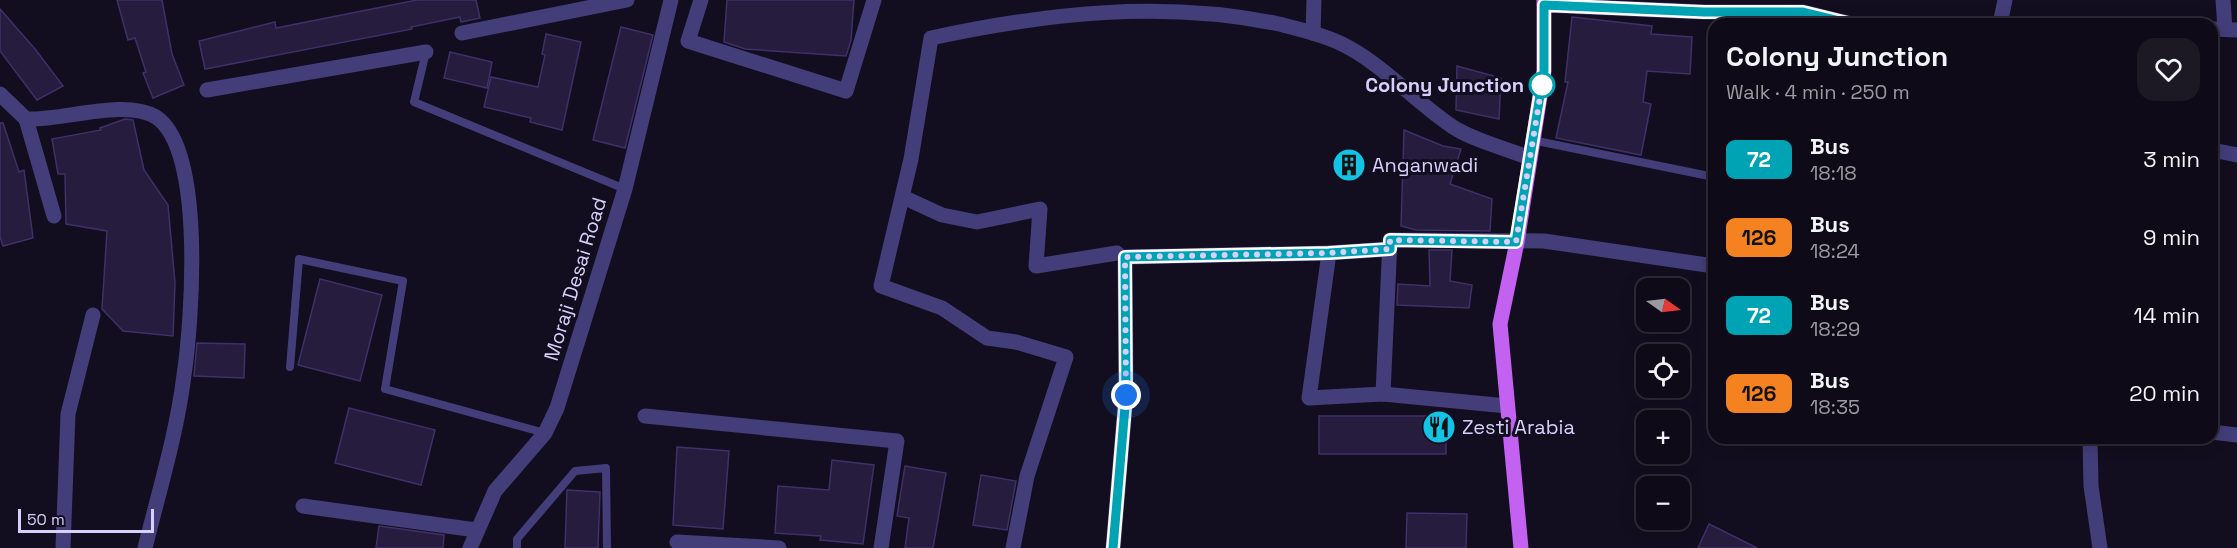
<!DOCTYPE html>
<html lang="en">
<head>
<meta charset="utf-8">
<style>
	:root { --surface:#0e0a17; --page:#1c1824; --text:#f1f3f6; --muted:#9b9aa1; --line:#2e2b36 }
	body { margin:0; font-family:"Space Grotesk",sans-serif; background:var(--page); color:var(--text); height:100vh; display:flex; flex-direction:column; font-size:22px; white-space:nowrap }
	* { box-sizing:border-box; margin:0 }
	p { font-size:20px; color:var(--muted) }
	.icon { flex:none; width:33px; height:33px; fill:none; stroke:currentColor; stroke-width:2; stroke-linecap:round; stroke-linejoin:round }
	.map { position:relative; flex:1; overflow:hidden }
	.panel { position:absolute; left:1708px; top:18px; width:510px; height:426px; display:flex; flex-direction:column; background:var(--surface); border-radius:18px; box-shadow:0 3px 15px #0003,0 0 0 2px var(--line) }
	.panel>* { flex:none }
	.badge { padding:0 12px; border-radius:9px; font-size:21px; line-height:39px }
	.needle { width:39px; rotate:104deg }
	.fabs { position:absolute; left:1636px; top:278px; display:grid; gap:12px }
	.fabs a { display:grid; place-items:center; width:54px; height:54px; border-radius:12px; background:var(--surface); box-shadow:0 3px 15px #0003,0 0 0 2px var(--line); font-size:30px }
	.scale { position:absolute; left:18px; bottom:15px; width:136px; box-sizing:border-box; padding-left:6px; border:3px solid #d7d0fb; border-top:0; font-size:16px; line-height:21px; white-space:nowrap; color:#d7d0fb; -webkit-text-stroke:4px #120e1f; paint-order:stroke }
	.you { position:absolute; width:30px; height:30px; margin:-15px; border:4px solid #fff; border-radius:50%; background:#1a73e8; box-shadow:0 0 0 9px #1a73e833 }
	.map>.badge { position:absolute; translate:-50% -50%; box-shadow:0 0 0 3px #fff }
	.round { display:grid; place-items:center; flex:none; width:63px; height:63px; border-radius:18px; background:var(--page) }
	.head { display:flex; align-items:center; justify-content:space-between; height:102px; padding:0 18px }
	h1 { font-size:28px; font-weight:700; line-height:45px }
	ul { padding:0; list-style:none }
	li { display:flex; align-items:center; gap:18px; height:78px; padding:0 18px }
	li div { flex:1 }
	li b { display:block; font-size:22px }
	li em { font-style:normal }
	li .badge { min-width:66px; font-weight:700; text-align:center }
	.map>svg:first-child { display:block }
</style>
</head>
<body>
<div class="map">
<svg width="2237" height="548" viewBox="0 0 2237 548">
	<rect width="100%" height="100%" fill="#120e1f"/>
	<!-- building -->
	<g fill="#251c3e" stroke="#3e3068" stroke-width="1.5">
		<polygon points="117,0 162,0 172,54 184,85 153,98 143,73 146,72 135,38 128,40"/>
		<polygon points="417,0 476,0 480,18 461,22 460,17 411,27 412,29 205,69 199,41 275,22 276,28"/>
		<polygon points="727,0 854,0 851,40 846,56 745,49 724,42"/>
		<polygon points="0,9 35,49 63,86 37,100 0,51"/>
		<polygon points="1572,17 1652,26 1651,34 1692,37 1690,74 1647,71 1643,102 1651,104 1641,155 1556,138 1568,82 1565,82"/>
		<polygon points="621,27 653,35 625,148 593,140"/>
		<polygon points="546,34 581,42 562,130 530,122 531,118 484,107 491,77 538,87 545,55 542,54"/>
		<polygon points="450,52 492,62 487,88 444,78"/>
		<polygon points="1457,66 1501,78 1499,119 1456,110"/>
		<polygon points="125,119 133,120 144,170 168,205 175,283 173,336 123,331 102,309 107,231 66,224 65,174 58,174 52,139 101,130 100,128"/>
		<polygon points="0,123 3,123 19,172 24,170 33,238 3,246 0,237"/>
		<polygon points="1404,130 1443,146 1461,149 1450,184 1492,199 1490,231 1416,230 1401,226"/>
		<polygon points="1429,250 1452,250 1450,281 1472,285 1469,308 1397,305 1398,284 1430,286"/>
		<polygon points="320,279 382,295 360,381 298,365"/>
		<polygon points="197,343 245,344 244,378 194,376"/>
		<polygon points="349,408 435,430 421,485 335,463"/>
		<rect x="1319" y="416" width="127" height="38"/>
		<polygon points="677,447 729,451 723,529 673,525"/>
		<polygon points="832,460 874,465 863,544 820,540 821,536 775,533 778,486 829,490"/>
		<polygon points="905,466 946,473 933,548 905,548 909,518 897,516"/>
		<polygon points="981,475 1016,481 1007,530 973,525"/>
		<polygon points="567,490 600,492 598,548 565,548"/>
		<polygon points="1407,513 1467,514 1466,548 1406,548"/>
		<polygon points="1709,524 1757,548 1698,548"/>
		<polygon points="379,526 444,535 443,548 376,548"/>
	</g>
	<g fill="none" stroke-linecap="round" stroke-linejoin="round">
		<!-- service -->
		<g stroke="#433d7a" stroke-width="8">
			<polyline points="426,52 414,102 625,189"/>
			<polyline points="1532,140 1714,177"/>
			<polyline points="290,367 299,259 403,281 385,389 545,433"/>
			<polyline points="517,548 517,539 575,471 606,468 607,548"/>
		</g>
		<!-- minor -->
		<g stroke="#433d7a" stroke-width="15">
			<polyline points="701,0 688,41 846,91 874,0"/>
			<polyline points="2223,0 2225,29"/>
			<polyline points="1544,5 1704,12 1803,12 1852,24"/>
			<polyline points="2000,24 2005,0"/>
			<polyline points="2212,29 2237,30"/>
			<polyline points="462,33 627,0"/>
			<polyline points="1313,33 1314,0"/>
			<polyline points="207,90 426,52"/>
			<path d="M0,94L26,119C62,121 125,98 156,117C205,149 192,321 184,375C177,433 159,491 145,548"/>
			<polyline points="26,119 54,216"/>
			<polyline points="2212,150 2237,155"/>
			<polyline points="903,197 942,215 977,222 1040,209 1036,266 1117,253"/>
			<polyline points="1329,253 1390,249"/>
			<polyline points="1383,394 1390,240 1544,241 1714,266"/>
			<polyline points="645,416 897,441 881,548"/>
			<polyline points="2212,432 2237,435"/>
			<polyline points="2090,438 2091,486 2100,548"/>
			<polyline points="303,506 476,530"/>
			<polyline points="677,542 779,548"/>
			<polyline points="63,548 68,414 93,315"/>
			<polyline points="470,548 495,491 545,433 557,408 625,189 671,0"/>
			<path d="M1013,548L1027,476L1066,357L1016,342L987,338L942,308L881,286L911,159L931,38C1047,13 1162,0 1279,24C1299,29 1321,34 1340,43C1382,63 1414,101 1453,127C1475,141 1505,148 1529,158"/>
			<polyline points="1113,548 1126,395 1125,257 1329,253 1309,398 1383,394 1507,406"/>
		</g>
		<!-- primary -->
		<polyline stroke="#c361f1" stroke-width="15" points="1521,548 1500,324 1517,242 1544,71 1544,0"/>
	</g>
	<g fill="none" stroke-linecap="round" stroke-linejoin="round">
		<defs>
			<polyline id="line" points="1113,548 1126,395 1125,257 1329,253 1390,249 1390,240 1516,242 1544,71 1544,5 1704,12 1803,12 1852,24"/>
		</defs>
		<!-- line casing -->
		<use href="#line" stroke="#fff" stroke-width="14"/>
		<!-- line -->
		<use href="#line" stroke="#00a3b4" stroke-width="9"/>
		<!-- walk -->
		<polyline stroke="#d7d0fb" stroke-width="6" stroke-dasharray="0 10.8" points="1126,395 1125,257 1329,253 1390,249 1390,240 1516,242 1542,85"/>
	</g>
	<!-- icons -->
	<defs>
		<symbol id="building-disc" viewBox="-11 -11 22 22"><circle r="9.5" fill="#14c3e3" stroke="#120e1f"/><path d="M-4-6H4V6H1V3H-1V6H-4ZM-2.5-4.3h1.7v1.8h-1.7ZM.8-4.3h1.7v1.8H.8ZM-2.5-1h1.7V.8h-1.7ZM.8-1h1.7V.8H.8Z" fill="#111"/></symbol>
		<symbol id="restaurant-disc" viewBox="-11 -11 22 22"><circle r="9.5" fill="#14c3e3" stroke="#120e1f"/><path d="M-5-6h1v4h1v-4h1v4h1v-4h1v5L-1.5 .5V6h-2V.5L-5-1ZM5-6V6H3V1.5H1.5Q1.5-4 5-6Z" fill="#111"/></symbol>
	</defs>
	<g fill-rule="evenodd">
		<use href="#building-disc" x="1330" y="146" width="38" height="38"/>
		<use href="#restaurant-disc" x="1420" y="408" width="38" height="38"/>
	</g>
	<!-- markers -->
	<circle fill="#fff" stroke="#00a3b4" stroke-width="3" cx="1542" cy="85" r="12"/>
	<g text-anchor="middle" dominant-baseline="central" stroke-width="6" stroke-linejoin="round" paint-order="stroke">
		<!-- stop labels -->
		<g font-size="20" font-weight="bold" fill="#d7d0fb" stroke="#120e1f" text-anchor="end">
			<text x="1524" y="85">Colony Junction</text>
		</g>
		<!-- poi labels -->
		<g font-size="20" fill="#d7d0fb" stroke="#120e1f" text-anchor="start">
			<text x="1372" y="165">Anganwadi</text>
			<text x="1462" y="427">Zesti Arabia</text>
		</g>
		<!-- street labels -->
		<g font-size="20" fill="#d7d0fb" stroke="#120e1f">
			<text transform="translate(575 279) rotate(-73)">Moraji Desai Road</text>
		</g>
	</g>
</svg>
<div class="fabs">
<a><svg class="needle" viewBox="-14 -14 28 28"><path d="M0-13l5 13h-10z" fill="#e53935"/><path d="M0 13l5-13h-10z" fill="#9b9aa1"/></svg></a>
<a><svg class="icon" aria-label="locate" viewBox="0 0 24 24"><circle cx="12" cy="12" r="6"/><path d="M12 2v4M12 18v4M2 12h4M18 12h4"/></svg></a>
<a>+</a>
<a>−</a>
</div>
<div class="scale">50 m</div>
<div class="you" style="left:1126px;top:395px"></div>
<section class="panel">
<div class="head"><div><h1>Colony Junction</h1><p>Walk · 4 min · 250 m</p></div><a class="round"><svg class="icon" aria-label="heart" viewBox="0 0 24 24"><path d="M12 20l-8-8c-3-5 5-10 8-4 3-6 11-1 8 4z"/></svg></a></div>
<ul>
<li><span class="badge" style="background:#00a3b4;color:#fff">72</span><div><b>Bus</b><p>18:18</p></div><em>3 min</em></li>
<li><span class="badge" style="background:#f58220;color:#111">126</span><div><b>Bus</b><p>18:24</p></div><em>9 min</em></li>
<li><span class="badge" style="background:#00a3b4;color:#fff">72</span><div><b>Bus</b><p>18:29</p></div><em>14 min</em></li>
<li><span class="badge" style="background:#f58220;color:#111">126</span><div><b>Bus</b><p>18:35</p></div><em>20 min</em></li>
</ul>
</section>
</div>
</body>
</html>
